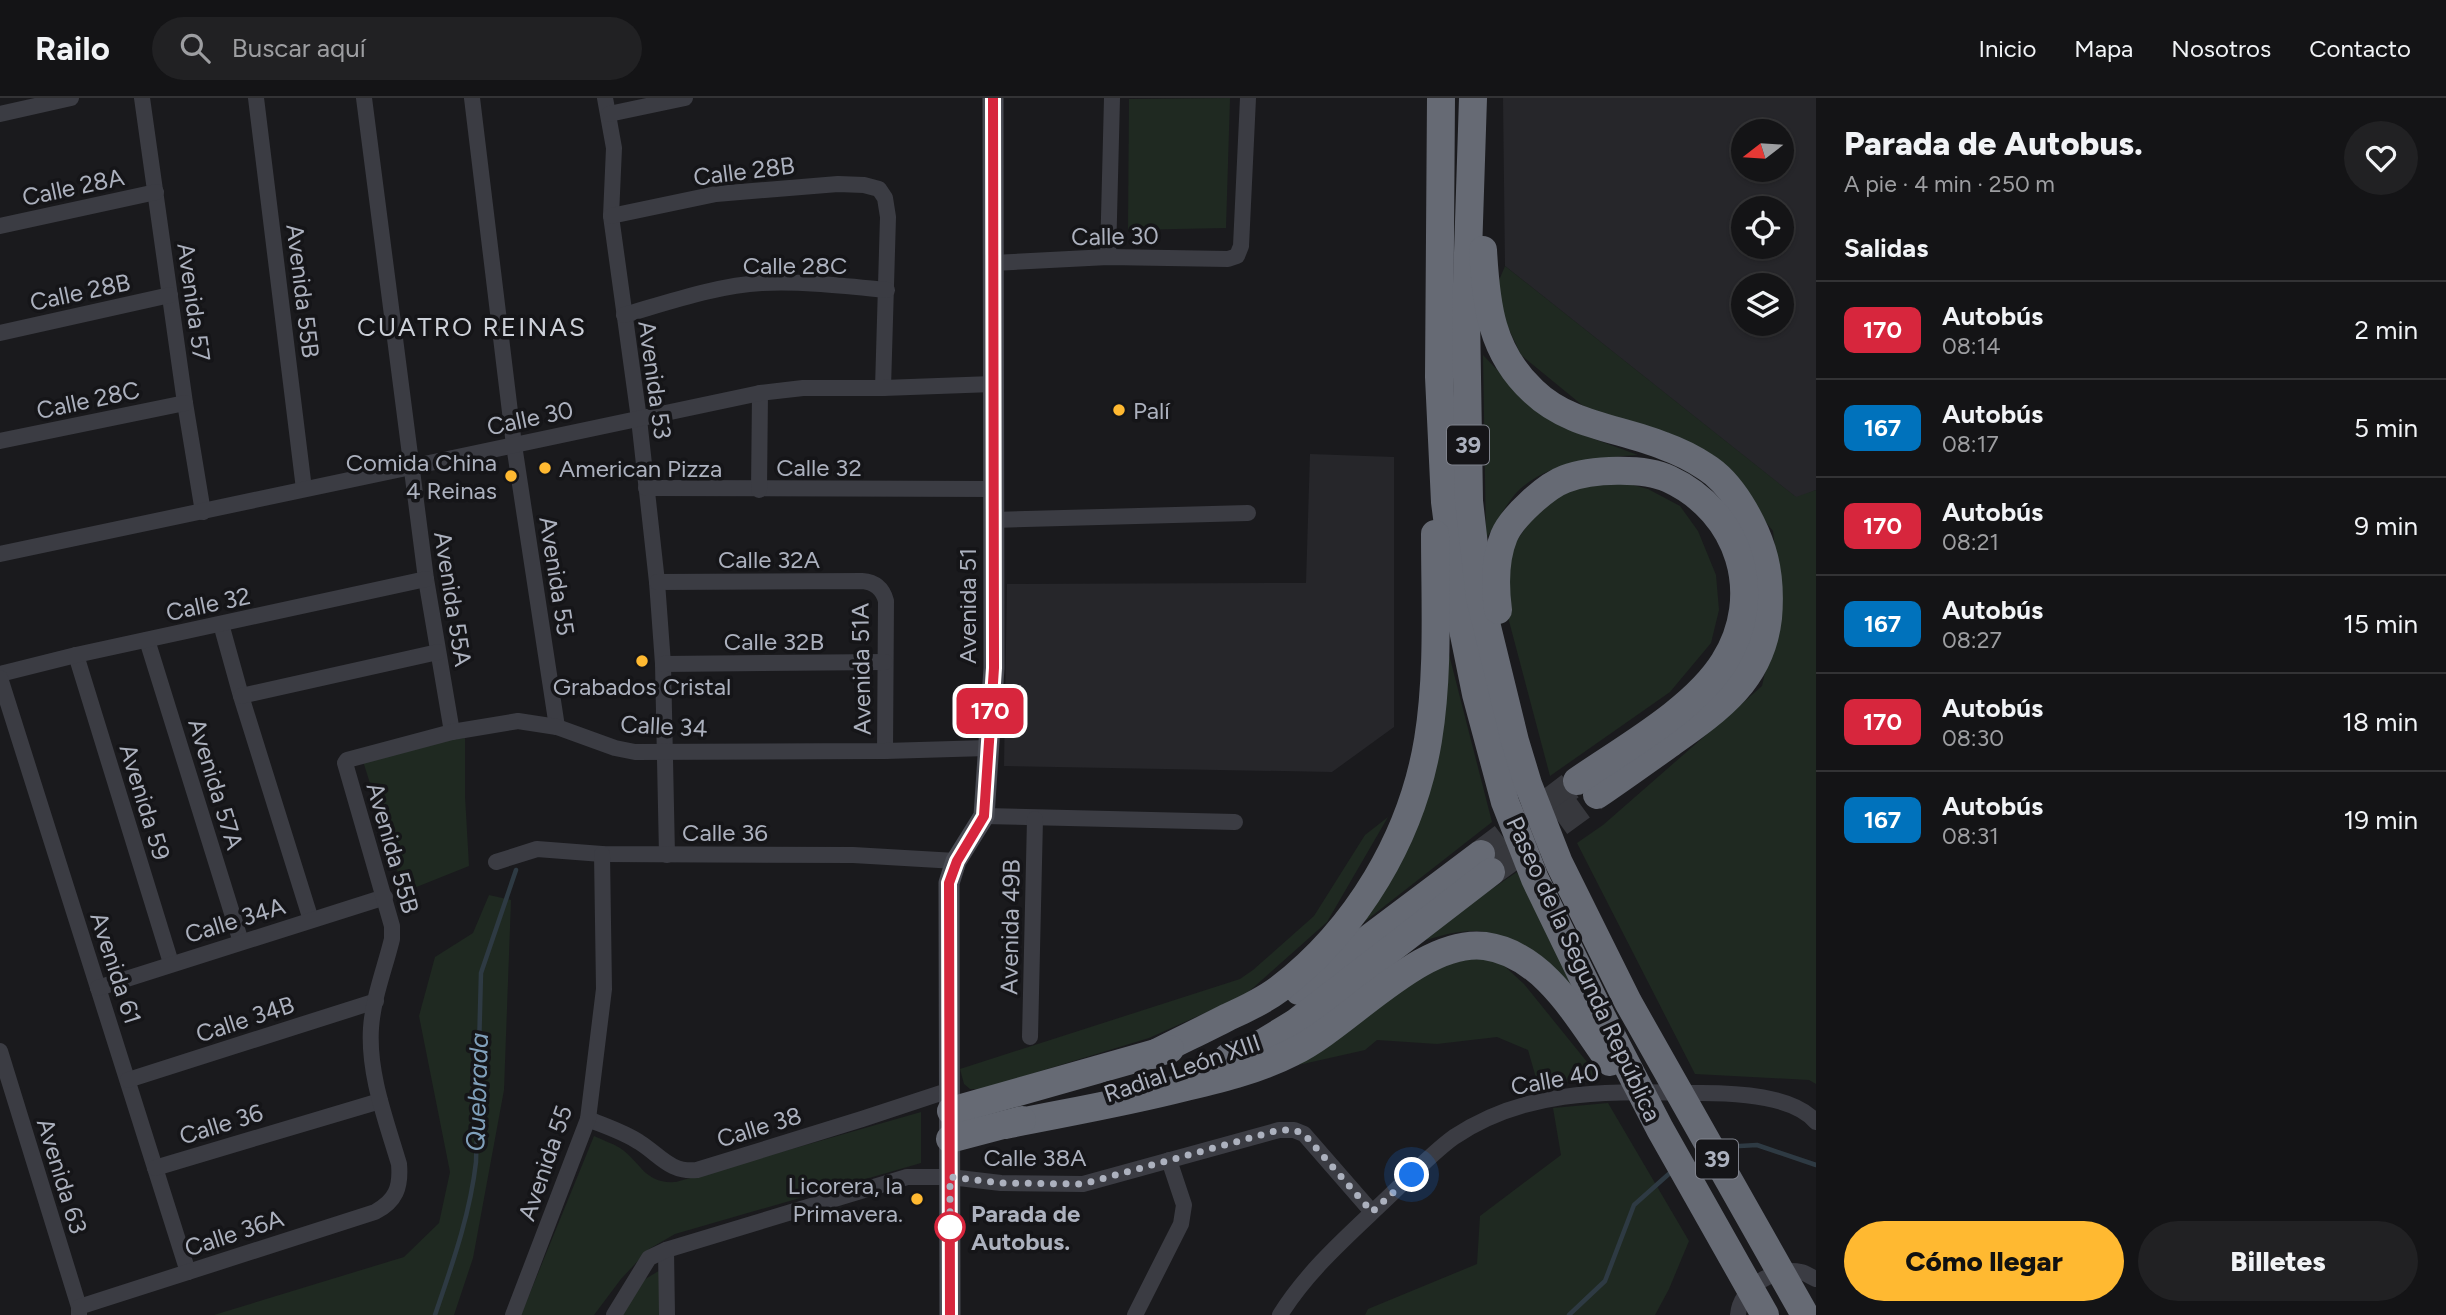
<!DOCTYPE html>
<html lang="es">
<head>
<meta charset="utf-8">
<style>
	:root { --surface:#141416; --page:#212123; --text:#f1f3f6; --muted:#9d9ea1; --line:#333335; --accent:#ffb931 }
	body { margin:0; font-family:Figtree,sans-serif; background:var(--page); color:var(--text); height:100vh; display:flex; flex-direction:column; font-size:26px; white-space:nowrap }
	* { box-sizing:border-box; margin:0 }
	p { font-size:23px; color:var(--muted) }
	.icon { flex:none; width:38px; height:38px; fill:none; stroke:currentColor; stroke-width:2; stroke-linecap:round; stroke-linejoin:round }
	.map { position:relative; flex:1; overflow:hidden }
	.side { display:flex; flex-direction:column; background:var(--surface); width:630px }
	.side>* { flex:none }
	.badge { padding:0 14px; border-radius:10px; font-size:24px; line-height:46px }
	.needle { width:46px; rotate:253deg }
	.fabs { position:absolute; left:1731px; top:21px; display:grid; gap:14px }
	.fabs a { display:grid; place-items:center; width:63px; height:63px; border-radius:50%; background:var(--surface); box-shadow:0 2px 5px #0004,0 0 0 2px var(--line); font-size:35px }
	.you { position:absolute; width:35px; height:35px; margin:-18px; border:5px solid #fff; border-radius:50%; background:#1a73e8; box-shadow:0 0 0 10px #1a73e833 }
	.map>.badge { position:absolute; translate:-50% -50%; box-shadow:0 0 0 4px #fff }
	h2 { padding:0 28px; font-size:26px; line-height:63px }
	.round { display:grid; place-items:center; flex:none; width:74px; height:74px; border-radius:37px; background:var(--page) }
	.overview { display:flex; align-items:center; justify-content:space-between; height:119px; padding:0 28px }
	h1 { font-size:33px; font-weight:800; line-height:52px }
	.button { display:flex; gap:14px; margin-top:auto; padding:14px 28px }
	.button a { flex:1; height:80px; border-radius:42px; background:var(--accent); color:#111; font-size:28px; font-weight:800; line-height:80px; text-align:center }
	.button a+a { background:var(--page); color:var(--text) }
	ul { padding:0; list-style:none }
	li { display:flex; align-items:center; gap:21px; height:98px; padding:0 28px; border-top:2px solid var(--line) }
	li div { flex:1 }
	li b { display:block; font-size:26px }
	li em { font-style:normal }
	li .badge { min-width:77px; font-weight:700; text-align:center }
	header { display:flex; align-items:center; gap:42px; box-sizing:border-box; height:98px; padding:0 35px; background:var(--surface); border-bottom:2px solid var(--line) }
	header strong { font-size:33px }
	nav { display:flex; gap:38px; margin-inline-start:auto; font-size:24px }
	.search { width:490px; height:63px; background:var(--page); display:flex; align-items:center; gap:18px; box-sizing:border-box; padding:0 24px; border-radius:38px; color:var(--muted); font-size:26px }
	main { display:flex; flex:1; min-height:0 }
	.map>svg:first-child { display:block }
</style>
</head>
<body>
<header>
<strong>Railo</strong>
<div class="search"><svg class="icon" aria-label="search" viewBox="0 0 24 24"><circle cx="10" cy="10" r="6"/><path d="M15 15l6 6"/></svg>Buscar aquí</div>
<nav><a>Inicio</a><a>Mapa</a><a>Nosotros</a><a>Contacto</a></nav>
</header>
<main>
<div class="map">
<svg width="1816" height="1217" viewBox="0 0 1816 1217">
	<rect width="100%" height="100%" fill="#1a1a1d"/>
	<!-- built -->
	<g fill="#26262a" fill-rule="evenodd">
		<path d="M1503,0H1816V392L1797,400L1505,168ZM1743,33H1782V72H1743ZM1743,110H1782V149H1743ZM1743,187H1782V226H1743Z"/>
		<polygon points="1310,356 1394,359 1394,629 1332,674 1004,668 1007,486 1306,485"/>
	</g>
	<!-- green -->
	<g fill="#1f2921">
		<polygon points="1230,0 1226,130 1128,132 1129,1"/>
		<polygon points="1505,168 1796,399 1816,392 1816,986 1809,982 1695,976 1577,745 1603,727 1762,588 1781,503 1773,433 1726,375 1582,307 1521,257 1493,197"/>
		<path d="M1483,257L1535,312L1564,330L1638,357C1597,360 1552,363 1520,391C1508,402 1495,427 1486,441Z"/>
		<polygon points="1618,383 1648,391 1680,408 1698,433 1716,477 1719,512 1711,545 1670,594 1550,678 1509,523 1505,481 1513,448 1533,419 1556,400 1577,390"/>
		<polygon points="1443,533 1492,724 1336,846 1402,759"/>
		<polygon points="465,640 465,698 469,768 404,794 363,663 436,644"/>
		<polygon points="1388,719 1327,824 1245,897 1149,940 982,991 970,991 964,986 960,971 1240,881 1253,872 1314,818 1365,737"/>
		<path d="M1517,774L1590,923L1491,835C1462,828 1434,840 1407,848Z"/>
		<polygon points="489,797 511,802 504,992 473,1160 454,1217 214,1217 404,1159 439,1125 450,1074 419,918 435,859 473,835"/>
		<polygon points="1481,857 1501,865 1524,886 1600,980 1538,987 1528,952 1497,939 1437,946 1377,942 1365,952 1294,968 1400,890 1447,863"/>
		<polygon points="1608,1005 1689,1143 1669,1191 1655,1217 1365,1217 1368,1211 1477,1166 1480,1118 1561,1057 1553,1010"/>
		<path d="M921,1014V1065L675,1136L649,1151L621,1181L594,1217H521L594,1038C602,1042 612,1045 620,1050C642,1065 644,1086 676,1084Z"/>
		<polygon points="662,1171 662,1217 621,1217 642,1183"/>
	</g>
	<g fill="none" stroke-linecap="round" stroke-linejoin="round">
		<!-- stream -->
		<g stroke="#2e3a43" stroke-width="4.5">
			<polyline points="1722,1049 1757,1047 1816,1067"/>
			<path d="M435,1217C452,1167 470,1117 476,1064L481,875L516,772"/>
			<polyline points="1569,1217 1605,1183 1634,1107 1671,1074"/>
		</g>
		<!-- highway-tunnel -->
		<g stroke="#37383d" stroke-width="28" stroke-dasharray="28 14" stroke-linecap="butt">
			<polyline points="1481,756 1577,683"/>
			<polyline points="1491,774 1597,697"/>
		</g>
		<!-- street -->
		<g stroke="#3b3c43" stroke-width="16">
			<polyline points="142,0 185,305 203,414"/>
			<polyline points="256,0 304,391"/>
			<polyline points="364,0 426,481 452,634"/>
			<polyline points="472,0 514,347 557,629"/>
			<polyline points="605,0 614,50 611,118 639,321 657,484 663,566 667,757"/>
			<polyline points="0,16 71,0"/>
			<polyline points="609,16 685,0"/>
			<polyline points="611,118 716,96 838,86 864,87 879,91 885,100 888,119 883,290"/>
			<polyline points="0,128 156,94"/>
			<polyline points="1108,159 1112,0"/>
			<polyline points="993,165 1108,159 1228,161 1237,158 1241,148 1248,0"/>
			<path d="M624,217C666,205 718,187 762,185C803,183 845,188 887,192"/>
			<polyline points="0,235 170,197"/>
			<polyline points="0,343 185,305"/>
			<polyline points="646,390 993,391"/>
			<polyline points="759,392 760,295"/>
			<polyline points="993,422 1248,415"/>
			<polyline points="0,456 760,295 803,290 883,290 993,286"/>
			<path d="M657,484L862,483C875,484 883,491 886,503L885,653"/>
			<polyline points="221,526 241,598 311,822"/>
			<polyline points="147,542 241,844"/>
			<polyline points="76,557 171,865"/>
			<polyline points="663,566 885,564"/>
			<polyline points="0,576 76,557 426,481"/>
			<polyline points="0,580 188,1174"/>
			<polyline points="241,598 438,554"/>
			<polyline points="984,718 1235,724"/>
			<polyline points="496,764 537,751 602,756 853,757 956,763"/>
			<polyline points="98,890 385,799"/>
			<polyline points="1030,939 1035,721"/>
			<polyline points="0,953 79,1209 79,1217"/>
			<polyline points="128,982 376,903"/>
			<path d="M588,1021C605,1028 624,1034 639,1044C660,1057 670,1075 697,1072L862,1021L950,992"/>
			<polyline points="155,1070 380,1003"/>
			<polyline points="666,1152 667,1217"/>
			<path d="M79,1209L375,1114C396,1103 401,1089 399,1066C386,1022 368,976 371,930C373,900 385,870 392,841V828L345,665L347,662L452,634L518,623L557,629L615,650L635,654L885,653L987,650"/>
			<polyline points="513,1217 588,1021 604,891 602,756"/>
			<polyline points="614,1217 649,1160 666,1152 907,1079 950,1079 1001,1085 1083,1086 1279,1032 1294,1032 1304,1036 1372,1114"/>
			<polyline points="1135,1217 1181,1126 1184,1107 1169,1062"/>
			<path d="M1280,1217C1306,1175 1344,1141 1380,1107C1403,1086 1429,1057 1454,1039C1530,988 1614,994 1701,995C1735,995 1793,997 1816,1024"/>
			<path d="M1738,1217C1740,1190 1774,1168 1801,1174C1806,1175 1811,1179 1816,1181"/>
		</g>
		<!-- secondary -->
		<polyline stroke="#494b53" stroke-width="21" points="950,1217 949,785 956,763 984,718 994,570 993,0"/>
		<!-- highway -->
		<g stroke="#666a74" stroke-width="28">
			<polyline points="1441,0 1439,279 1445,404 1459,512 1476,596 1505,704 1535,781 1603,921 1660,1031 1765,1217"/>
			<polyline points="1473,0 1466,217 1469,403 1480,500 1515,643 1528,686 1559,765 1628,904 1805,1217"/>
			<path d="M1483,152C1486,207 1491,254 1533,293C1569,328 1620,330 1664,348C1678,353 1694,361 1706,369C1732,385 1753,424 1762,452C1769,474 1770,497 1768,520C1761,582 1719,611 1671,645C1647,662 1622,680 1597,697"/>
			<path d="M1498,512C1495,489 1495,460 1504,438C1512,419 1546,388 1565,381C1591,371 1644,369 1669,381C1740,414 1766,497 1724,564C1694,612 1623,651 1577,683"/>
			<polyline points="1299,893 1481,756"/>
			<path d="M1152,957C1177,944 1203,932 1228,919C1246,911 1263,903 1279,891C1357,831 1412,739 1428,642C1439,575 1435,504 1435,436"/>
			<polyline points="1228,959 1254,950 1295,925 1491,774"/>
			<polyline points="951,1013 1170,951"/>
			<path d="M1005,1027C1064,1015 1123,1005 1182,990C1219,981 1258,972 1293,954C1349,927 1421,840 1485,848C1544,856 1578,920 1610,964"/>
			<polyline points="950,1041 1022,1022"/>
		</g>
	</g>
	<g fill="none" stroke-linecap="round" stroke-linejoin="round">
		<defs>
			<polyline id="line" points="950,1217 949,785 957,763 984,718 994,570 993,0"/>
		</defs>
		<!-- line casing -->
		<use href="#line" stroke="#fff" stroke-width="16"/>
		<!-- line -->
		<use href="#line" stroke="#d7263d" stroke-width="10"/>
		<!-- walk -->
		<polyline stroke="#acb1be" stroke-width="7" stroke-dasharray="0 12.6" points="950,1129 950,1134 950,1079 1001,1085 1083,1086 1279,1032 1294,1032 1304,1036 1372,1114 1412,1077"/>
	</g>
	<!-- markers -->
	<g fill="#ffb931" stroke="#151518" stroke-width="2.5">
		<circle cx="1119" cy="312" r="7"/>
		<circle cx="545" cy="370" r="7"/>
		<circle cx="511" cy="378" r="7"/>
		<circle cx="642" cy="563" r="7"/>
		<circle cx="917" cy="1101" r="7"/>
	</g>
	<circle fill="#fff" stroke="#d7263d" stroke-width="3.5" cx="950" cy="1129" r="14"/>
	<g text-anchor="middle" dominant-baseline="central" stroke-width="7" stroke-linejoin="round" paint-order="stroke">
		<!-- shield labels -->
		<g fill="#151518" stroke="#7f828c" stroke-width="2">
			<rect x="1447" y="327.5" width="42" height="39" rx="5"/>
			<rect x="1696" y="1041.5" width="42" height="39" rx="5"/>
		</g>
		<g font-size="23" font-weight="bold" fill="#acb1be">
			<text x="1468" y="347">39</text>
			<text x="1717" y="1061">39</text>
		</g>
		<!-- street labels -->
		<g font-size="24" fill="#acb1be" stroke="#151518">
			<text transform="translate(744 73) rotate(-7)">Calle 28B</text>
			<text transform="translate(73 89) rotate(-12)">Calle 28A</text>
			<text transform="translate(1115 138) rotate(-1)">Calle 30</text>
			<text x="795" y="167">Calle 28C</text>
			<text transform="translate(303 193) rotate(83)">Avenida 55B</text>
			<text transform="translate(80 194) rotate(-12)">Calle 28B</text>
			<text transform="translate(194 204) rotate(82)">Avenida 57</text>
			<text transform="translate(655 282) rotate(82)">Avenida 53</text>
			<text transform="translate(88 302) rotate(-12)">Calle 28C</text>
			<text transform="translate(530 320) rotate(-12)">Calle 30</text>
			<text x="819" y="369">Calle 32</text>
			<text x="769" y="461">Calle 32A</text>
			<text transform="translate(557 478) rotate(81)">Avenida 55</text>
			<text transform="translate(453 501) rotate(81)">Avenida 55A</text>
			<text transform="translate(208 506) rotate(-12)">Calle 32</text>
			<text transform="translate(967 508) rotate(-90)">Avenida 51</text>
			<text x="774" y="543">Calle 32B</text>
			<text transform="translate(861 571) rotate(-91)">Avenida 51A</text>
			<text transform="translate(664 628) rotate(3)">Calle 34</text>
			<text transform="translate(216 686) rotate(73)">Avenida 57A</text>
			<text transform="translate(145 704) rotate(73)">Avenida 59</text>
			<text x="725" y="734">Calle 36</text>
			<text transform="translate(393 750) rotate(74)">Avenida 55B</text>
			<text transform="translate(235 822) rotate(-17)">Calle 34A</text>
			<text transform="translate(1010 829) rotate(-89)">Avenida 49B</text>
			<text transform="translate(116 870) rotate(72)">Avenida 61</text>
			<text transform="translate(1584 871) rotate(65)">Paseo de la Segunda República</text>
			<text transform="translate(245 921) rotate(-18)">Calle 34B</text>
			<text transform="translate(1182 970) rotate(-19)">Radial León XIII</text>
			<text transform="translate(1555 981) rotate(-10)">Calle 40</text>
			<text transform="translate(221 1026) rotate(-17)">Calle 36</text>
			<text transform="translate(759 1029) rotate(-17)">Calle 38</text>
			<text x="1035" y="1059">Calle 38A</text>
			<text transform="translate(545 1065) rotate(-71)">Avenida 55</text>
			<text transform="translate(62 1078) rotate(73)">Avenida 63</text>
			<text transform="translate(234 1135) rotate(-18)">Calle 36A</text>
		</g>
		<!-- poi labels -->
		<g font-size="24" fill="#acb1be" stroke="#151518" text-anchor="start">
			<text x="1133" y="312">Palí</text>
			<text x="497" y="364" text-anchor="end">Comida China<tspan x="497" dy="28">4 Reinas</tspan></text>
			<text x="559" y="370">American Pizza</text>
			<text x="642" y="588" text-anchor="middle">Grabados Cristal</text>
			<text x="903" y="1087" text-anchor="end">Licorera, la<tspan x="903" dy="28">Primavera.</tspan></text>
		</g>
		<!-- stop labels -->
		<g font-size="24" font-weight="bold" fill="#acb1be" stroke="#151518" text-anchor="start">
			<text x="971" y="1115">Parada de<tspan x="971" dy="28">Autobus.</tspan></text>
		</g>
		<!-- neighbourhood labels -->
		<g font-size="26" letter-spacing="2" fill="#cdd1d9" stroke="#151518">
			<text x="472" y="229">CUATRO REINAS</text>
		</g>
		<!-- water labels -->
		<g font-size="26" font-style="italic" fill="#80a0bb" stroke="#151518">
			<text transform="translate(477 994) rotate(-88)">Quebrada</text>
		</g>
	</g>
</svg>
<div class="fabs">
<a><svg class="needle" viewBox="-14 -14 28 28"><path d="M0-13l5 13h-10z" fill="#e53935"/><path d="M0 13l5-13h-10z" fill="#9d9ea1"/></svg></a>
<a><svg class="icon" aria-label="locate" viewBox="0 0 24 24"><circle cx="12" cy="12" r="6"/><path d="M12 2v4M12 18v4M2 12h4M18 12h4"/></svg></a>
<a><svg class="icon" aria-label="layers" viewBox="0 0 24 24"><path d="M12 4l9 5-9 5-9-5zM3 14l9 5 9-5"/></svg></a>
</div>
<div class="you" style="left:1412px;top:1077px"></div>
<b class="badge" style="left:990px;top:613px;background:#d7263d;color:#fff">170</b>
</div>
<section class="side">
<div class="overview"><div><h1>Parada de Autobus.</h1><p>A pie · 4 min · 250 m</p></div><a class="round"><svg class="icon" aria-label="heart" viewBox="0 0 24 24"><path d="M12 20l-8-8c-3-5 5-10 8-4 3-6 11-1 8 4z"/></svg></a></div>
<h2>Salidas</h2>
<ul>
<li><span class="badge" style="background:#d7263d;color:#fff">170</span><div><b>Autobús</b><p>08:14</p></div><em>2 min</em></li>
<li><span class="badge" style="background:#0072bc;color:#fff">167</span><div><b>Autobús</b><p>08:17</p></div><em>5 min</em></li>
<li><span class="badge" style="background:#d7263d;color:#fff">170</span><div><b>Autobús</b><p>08:21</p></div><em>9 min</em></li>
<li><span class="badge" style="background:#0072bc;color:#fff">167</span><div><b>Autobús</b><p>08:27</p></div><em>15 min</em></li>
<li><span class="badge" style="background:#d7263d;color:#fff">170</span><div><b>Autobús</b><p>08:30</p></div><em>18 min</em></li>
<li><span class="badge" style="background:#0072bc;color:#fff">167</span><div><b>Autobús</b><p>08:31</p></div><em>19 min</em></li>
</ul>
<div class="button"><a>Cómo llegar</a><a>Billetes</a></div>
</section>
</main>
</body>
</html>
